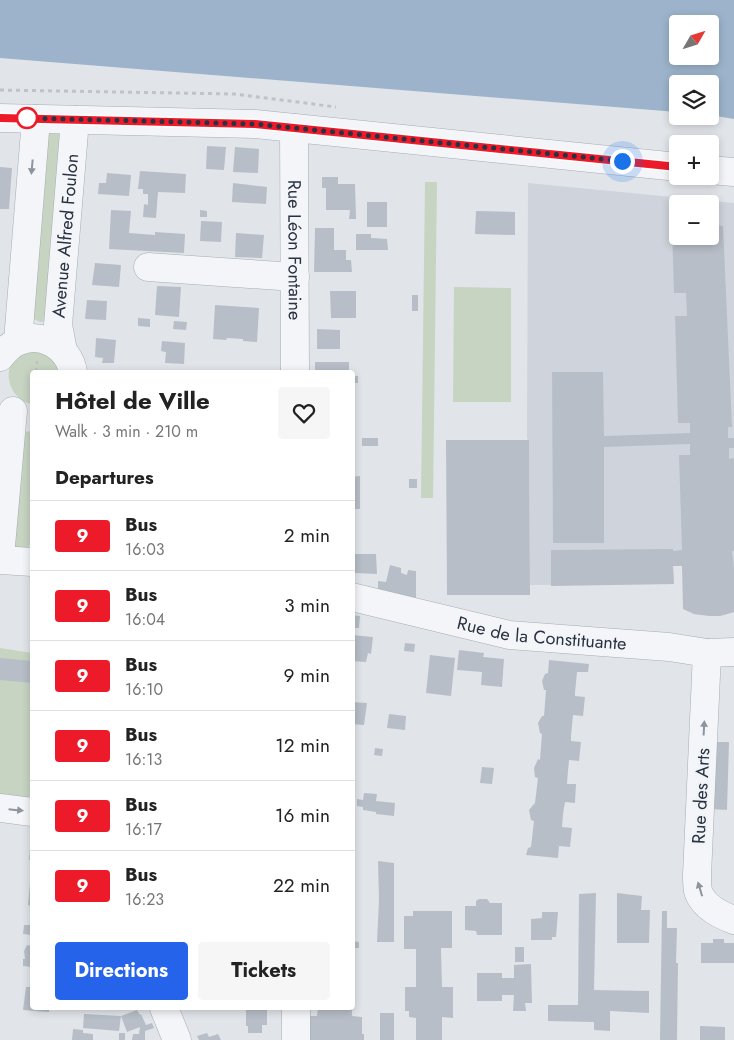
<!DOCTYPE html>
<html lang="en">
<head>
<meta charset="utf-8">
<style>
	:root { --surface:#fff; --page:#f6f6f6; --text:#222; --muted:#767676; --line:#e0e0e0; --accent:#2563eb }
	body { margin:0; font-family:Jost,sans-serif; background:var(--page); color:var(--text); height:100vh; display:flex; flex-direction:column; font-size:19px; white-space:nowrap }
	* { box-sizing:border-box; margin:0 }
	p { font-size:16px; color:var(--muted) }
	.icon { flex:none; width:28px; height:28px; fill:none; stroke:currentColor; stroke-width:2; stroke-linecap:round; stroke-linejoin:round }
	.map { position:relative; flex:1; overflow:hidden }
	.drawer { position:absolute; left:30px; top:370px; width:325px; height:640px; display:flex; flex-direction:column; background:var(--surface); border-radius:5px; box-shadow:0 2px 8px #0003 }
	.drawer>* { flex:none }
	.badge { padding:0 10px; border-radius:4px; font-size:18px; line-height:32px }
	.needle { width:32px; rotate:51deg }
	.controls { position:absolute; left:669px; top:15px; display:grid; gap:10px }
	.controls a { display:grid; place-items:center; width:50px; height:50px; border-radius:5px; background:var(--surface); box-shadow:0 2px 8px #0003; font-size:25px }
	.you { position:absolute; width:25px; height:25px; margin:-12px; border:4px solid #fff; border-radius:50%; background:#1a73e8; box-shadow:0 0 0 8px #1a73e833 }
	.map>.badge { position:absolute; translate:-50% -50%; box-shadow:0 0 0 2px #fff }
	h2 { padding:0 25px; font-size:19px; line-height:45px }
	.round { display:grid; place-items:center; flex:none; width:52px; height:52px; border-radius:5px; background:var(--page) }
	.overview { display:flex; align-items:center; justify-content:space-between; height:85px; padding:0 25px }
	h1 { font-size:24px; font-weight:700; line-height:38px }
	.primary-button { display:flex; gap:10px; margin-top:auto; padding:10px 25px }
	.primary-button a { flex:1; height:58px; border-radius:5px; background:var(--accent); color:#fff; font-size:20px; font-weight:700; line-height:58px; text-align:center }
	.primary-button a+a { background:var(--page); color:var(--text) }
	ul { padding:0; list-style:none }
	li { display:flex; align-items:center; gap:15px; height:70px; padding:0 25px; border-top:1px solid var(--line) }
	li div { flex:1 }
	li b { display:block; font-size:19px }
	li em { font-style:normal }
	li .badge { min-width:55px; font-weight:700; text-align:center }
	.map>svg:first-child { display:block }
</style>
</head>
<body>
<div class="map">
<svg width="734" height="1040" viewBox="0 0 734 1040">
	<rect width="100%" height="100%" fill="#e1e5ea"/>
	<!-- built -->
	<path fill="#cfd4dc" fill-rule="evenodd" d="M528,183L734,203V612L720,616L694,614L682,566H673L674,584L530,585L529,440L527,439ZM678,204H710V236H678Z"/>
	<!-- green -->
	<g fill="#c7d4c2">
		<polygon points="47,130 63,130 45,321 40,322 32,318"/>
		<polygon points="425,182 437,182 433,498 421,498"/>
		<polygon points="454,287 511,288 511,402 453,402"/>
		<path d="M36,350L52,357L61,372H32V404C11,401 0,371 17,356C21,352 30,351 36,350Z"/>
		<polygon points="31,431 32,431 32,530 30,545 26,550 13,547 24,432"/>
		<polygon points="0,648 32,653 32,799 0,796"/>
	</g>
	<!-- water -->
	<path fill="#9cb3cb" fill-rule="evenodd" d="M0,0H734V119L710,115V84H678L677,112L0,58ZM678,24H710V56H678Z"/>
	<!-- building -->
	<g fill="#b8bec7">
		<polygon points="207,146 226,147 224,170 206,169"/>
		<polygon points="235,147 259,149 258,173 233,172"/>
		<polygon points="0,167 12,168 9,209 0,209"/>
		<polygon points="140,171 186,174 185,193 158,192 156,218 143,217 144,204 148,205 148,194 143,194 143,189 138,189"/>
		<polygon points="107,173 131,175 129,196 98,194 99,183 106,183"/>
		<polygon points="322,177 338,177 338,184 355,184 356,219 349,219 350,210 326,210 326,188 322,188"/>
		<polygon points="233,183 267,187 266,204 232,202"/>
		<rect x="367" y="202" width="20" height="25"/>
		<polygon points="111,210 131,211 129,233 155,235 155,232 185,234 184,253 109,249"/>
		<polygon points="200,210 207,211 207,217 200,217"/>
		<polygon points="476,211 515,212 515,235 475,234"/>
		<polygon points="201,221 222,222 221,242 200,241"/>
		<polygon points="710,225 723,226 732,427 728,427 728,438 734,438 734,448 729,448 729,459 734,458 734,551 732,551 734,568 734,612 720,616 709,616 694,614 683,609 682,566 673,566 674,584 551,586 551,550 673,549 673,551 682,550 679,455 690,455 690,444 604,447 604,543 553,543 552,372 603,372 604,436 690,433 690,423 678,423 675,316 687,316 686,293 674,293 672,228 678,226 678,236 710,236"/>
		<polygon points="315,228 334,228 334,250 346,250 346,260 351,260 352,272 314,272"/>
		<polygon points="236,233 264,235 262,258 235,257"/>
		<polygon points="356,234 371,234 371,238 387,239 388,250 356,250"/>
		<polygon points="95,263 121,265 119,287 92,285"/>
		<polygon points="157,286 181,287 179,317 155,315"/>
		<polygon points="330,291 356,291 356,318 331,318"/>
		<rect x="412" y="295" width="6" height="16"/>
		<polygon points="87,300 107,301 106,320 85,319"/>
		<polygon points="215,305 259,308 257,342 243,341 243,339 227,338 226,340 213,339"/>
		<polygon points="138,318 150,319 150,327 138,326"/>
		<polygon points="174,321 187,322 186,330 173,329"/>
		<polygon points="317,329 340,330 340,349 317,349"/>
		<polygon points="96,338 116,340 114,363 102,363 103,358 95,357"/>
		<polygon points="162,341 185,343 184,364 165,363 166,352 161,351"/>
		<rect x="315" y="362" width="34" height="10"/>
		<rect x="352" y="376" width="6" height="7"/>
		<rect x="362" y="438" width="16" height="8"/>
		<polygon points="446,440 529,440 530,595 447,595"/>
		<polygon points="360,476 360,509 352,509 352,477"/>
		<rect x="409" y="479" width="8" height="9"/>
		<polygon points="355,554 376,554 377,574 355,573"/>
		<polygon points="390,565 401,568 401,573 407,575 408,570 416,571 416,598 378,589 378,581 386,582"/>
		<polygon points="352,615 360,616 359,628 352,628"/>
		<polygon points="352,635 373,637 371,654 368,653 366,662 352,661"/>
		<polygon points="405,643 415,644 414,652 404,651"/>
		<polygon points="459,650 484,653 483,657 504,659 502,687 481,685 482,672 457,670"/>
		<polygon points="430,655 455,658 451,696 426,693"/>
		<polygon points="0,658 32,661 32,683 0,680"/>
		<polygon points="549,660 589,664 588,672 577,672 575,693 575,696 585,697 583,716 573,715 571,736 571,741 581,742 579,761 569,760 568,771 567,784 576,784 575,803 565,802 563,814 562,827 572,828 570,847 559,846 558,858 526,855 528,848 531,847 534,821 531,820 529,810 535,803 538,778 535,777 534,768 538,759 540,760 542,734 540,733 538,723 542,716 544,716 546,690 544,690 542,681 545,674 548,673"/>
		<polygon points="352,702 367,703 364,725 352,724"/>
		<polygon points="389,714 406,716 405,730 387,728"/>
		<polygon points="713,742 729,742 727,810 712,809"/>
		<polygon points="375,748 383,749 382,756 374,755"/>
		<polygon points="482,767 494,768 492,784 480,783"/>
		<polygon points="364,793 377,794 376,801 395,803 394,816 376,814 376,812 363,810 363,807 357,806 357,799 363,800"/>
		<polygon points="31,840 32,840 32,860 29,860"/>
		<polygon points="378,861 394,863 394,942 377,942 379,900"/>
		<polygon points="30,884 32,885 32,906 28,905"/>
		<polygon points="596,893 594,990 649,991 649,1013 610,1011 610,1031 594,1030 594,1022 548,1021 548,1005 578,1005 579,894"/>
		<polygon points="617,893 642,896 641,910 650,910 649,943 617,943"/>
		<polygon points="479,899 487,899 490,903 502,903 502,935 477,935 476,931 465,930 465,906 476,906 476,901"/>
		<polygon points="413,911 452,911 452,948 441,948 442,987 453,987 453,1018 442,1017 442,1040 416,1040 416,1018 409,1017 409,1011 405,1011 405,987 416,987 416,949 404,949 404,916 413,916"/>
		<polygon points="662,911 667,911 667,928 677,928 676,963 678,963 677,1040 660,1040"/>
		<polygon points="542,912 558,912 556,937 552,937 552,940 531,940 531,919 542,918"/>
		<polygon points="24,925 32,925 32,935 23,934"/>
		<polygon points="713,939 724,939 724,943 734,943 734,963 701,963 701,943 713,943"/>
		<polygon points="352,941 359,942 359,948 352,948"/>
		<polygon points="27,945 32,946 32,967 23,966 23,959 25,959 24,951"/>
		<rect x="515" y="947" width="9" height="15"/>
		<polygon points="531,964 532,1003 525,1003 526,1011 513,1011 514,995 502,995 502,1001 477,1001 477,973 502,973 502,978 514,978 514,965"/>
		<polygon points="26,987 32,987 32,1008 49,1008 49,1012 23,1010"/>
		<polygon points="246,1008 267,1008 267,1025 262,1025 262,1033 248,1033 248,1026 246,1026"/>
		<polygon points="318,1008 352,1008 352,1016 362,1017 362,1034 364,1034 364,1040 307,1040 307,1016 317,1016"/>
		<polygon points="137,1010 140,1015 141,1014 146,1025 152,1023 154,1028 145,1031 145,1040 132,1040 133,1034 139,1034 140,1027 127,1032 121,1016 119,1031 83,1028 84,1014 121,1016"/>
		<rect x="380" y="1013" width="14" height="27"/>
		<polygon points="700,1026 725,1027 725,1040 700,1040"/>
		<polygon points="73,1029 83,1030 83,1033 93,1034 93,1040 72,1040"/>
		<rect x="119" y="1033" width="6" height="7"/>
		<polygon points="207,1033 209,1037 218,1034 221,1040 199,1040 197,1036"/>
	</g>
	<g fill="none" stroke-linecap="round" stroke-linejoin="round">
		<defs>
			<g id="minor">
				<polyline points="0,118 255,124 678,167"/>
				<path id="s1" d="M294,128L295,372"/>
				<polyline points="710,170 734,172"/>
				<polyline points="148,267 295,277"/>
				<polyline points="18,341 36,119"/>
				<path id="s2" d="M63,351L58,325L75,120"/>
				<path d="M0,357C5,351 10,345 17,342C41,330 69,347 73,372"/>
				<polyline points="0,557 13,411"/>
				<polyline points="0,560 32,562"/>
				<path id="s3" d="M352,597L509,635L669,647L707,653L734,652"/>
				<path d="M707,653L697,875C697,880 697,886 698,891C703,906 720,915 734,920"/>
				<polyline points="0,808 32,812"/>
				<polyline points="164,1008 177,1040"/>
				<polyline points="296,1008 296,1040"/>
			</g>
		</defs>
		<!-- minor casing -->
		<use href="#minor" stroke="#a6acb4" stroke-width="29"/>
		<!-- path -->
		<g stroke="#bfc2c9" stroke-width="3" stroke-dasharray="4 4" stroke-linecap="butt">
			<polyline points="0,90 234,94 336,107"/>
			<polyline points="36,372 37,361"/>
		</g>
		<!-- minor -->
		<use href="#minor" stroke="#f4f5f8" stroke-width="28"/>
	</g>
	<!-- one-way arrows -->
	<defs><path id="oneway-solid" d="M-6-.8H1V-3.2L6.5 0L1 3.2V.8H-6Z" transform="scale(1.25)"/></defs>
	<g fill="#8e949d">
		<use href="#oneway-solid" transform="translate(32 167) rotate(95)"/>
		<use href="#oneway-solid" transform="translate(704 728) rotate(-87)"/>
		<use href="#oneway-solid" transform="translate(16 810) rotate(6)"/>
		<use href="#oneway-solid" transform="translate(700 889) rotate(-107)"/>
	</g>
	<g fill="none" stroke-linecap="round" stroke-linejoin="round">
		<defs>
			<polyline id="line" points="0,118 255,124 678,167"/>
		</defs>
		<!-- line casing -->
		<use href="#line" stroke="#fff" stroke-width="11"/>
		<!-- line -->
		<use href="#line" stroke="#ed1a2a" stroke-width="8"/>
		<!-- walk -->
		<polyline stroke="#293242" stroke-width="5" stroke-dasharray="0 9" points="27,118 255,124 622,161"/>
	</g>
	<!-- markers -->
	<circle fill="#fff" stroke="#ed1a2a" stroke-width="2.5" cx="27" cy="118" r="10"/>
	<g text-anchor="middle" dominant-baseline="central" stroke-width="4.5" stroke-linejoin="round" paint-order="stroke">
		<!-- street labels -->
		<g font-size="18" fill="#293242" stroke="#f1f4f7">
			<text stroke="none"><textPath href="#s2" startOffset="116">Avenue Alfred Foulon</textPath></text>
			<text stroke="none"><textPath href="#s1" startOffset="122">Rue Léon Fontaine</textPath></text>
			<text stroke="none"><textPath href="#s3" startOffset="194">Rue de la Constituante</textPath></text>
			<text transform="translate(701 796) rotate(-87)">Rue des Arts</text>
		</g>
	</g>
</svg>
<div class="controls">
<a><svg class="needle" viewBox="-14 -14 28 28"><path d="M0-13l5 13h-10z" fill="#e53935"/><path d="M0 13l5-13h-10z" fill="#767676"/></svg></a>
<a><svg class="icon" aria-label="layers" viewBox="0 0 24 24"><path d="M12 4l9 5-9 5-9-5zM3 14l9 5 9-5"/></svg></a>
<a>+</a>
<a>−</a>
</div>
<div class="you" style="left:622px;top:161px"></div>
<section class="drawer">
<div class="overview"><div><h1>Hôtel de Ville</h1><p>Walk · 3 min · 210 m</p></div><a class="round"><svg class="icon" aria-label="heart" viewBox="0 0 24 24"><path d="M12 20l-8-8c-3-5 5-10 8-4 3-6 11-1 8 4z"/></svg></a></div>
<h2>Departures</h2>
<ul>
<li><span class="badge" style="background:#ed1a2a;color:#fff">9</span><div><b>Bus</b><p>16:03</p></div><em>2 min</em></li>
<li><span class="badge" style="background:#ed1a2a;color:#fff">9</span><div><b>Bus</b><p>16:04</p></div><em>3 min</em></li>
<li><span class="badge" style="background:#ed1a2a;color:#fff">9</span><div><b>Bus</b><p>16:10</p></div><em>9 min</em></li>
<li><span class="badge" style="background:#ed1a2a;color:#fff">9</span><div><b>Bus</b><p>16:13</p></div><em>12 min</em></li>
<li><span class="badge" style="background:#ed1a2a;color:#fff">9</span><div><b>Bus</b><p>16:17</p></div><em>16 min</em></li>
<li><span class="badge" style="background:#ed1a2a;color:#fff">9</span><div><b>Bus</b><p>16:23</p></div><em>22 min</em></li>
</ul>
<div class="primary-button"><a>Directions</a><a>Tickets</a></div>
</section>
</div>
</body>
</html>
